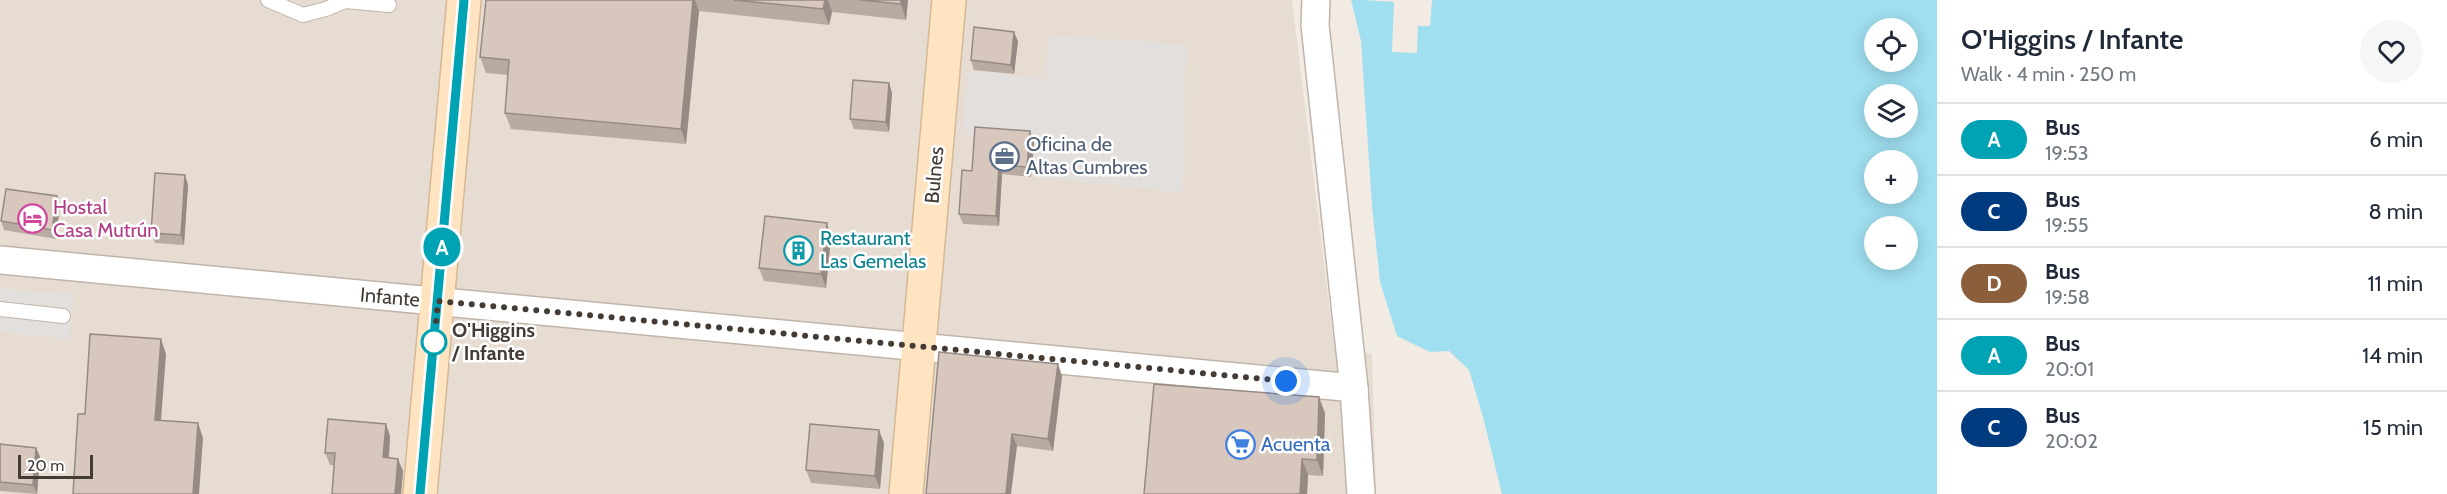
<!DOCTYPE html>
<html lang="en">
<head>
<meta charset="utf-8">
<style>
	:root { --surface:#fff; --page:#f6f6f7; --text:#1f2937; --muted:#747a83; --line:#e0e1e3 }
	body { margin:0; font-family:Cabin,sans-serif; background:var(--page); color:var(--text); height:100vh; display:flex; flex-direction:column; font-size:22px; white-space:nowrap }
	* { box-sizing:border-box; margin:0 }
	p { font-size:20px; color:var(--muted) }
	.icon { flex:none; width:33px; height:33px; fill:none; stroke:currentColor; stroke-width:2; stroke-linecap:round; stroke-linejoin:round }
	.map { position:relative; flex:1; overflow:hidden }
	.side { display:flex; flex-direction:column; background:var(--surface); width:510px }
	.side>* { flex:none }
	.badge { padding:0 12px; border-radius:20px; font-size:21px; line-height:39px }
	.buttons { position:absolute; left:1864px; top:18px; display:grid; gap:12px }
	.buttons a { display:grid; place-items:center; width:54px; height:54px; border-radius:50%; background:var(--surface); box-shadow:0 3px 15px #0003; font-size:30px }
	.scale { position:absolute; left:18px; bottom:15px; width:75px; box-sizing:border-box; padding-left:6px; border:3px solid #443b34; border-top:0; font-size:16px; line-height:21px; white-space:nowrap; color:#443b34; -webkit-text-stroke:4px #fff; paint-order:stroke }
	.you { position:absolute; width:30px; height:30px; margin:-15px; border:4px solid #fff; border-radius:50%; background:#1a73e8; box-shadow:0 0 0 9px #1a73e833 }
	.map>.badge { position:absolute; translate:-50% -50%; box-shadow:0 0 0 3px #fff }
	.round { display:grid; place-items:center; flex:none; width:63px; height:63px; border-radius:32px; background:var(--page) }
	.headline { display:flex; align-items:center; justify-content:space-between; height:102px; padding:0 24px }
	h1 { font-size:28px; font-weight:600; line-height:45px }
	ul { padding:0; list-style:none }
	li { display:flex; align-items:center; gap:18px; height:72px; padding:0 24px; border-top:2px solid var(--line) }
	li div { flex:1 }
	li b { display:block; font-size:22px }
	li em { font-style:normal }
	li .badge { min-width:66px; font-weight:700; text-align:center }
	main { display:flex; flex:1; min-height:0 }
	.map>svg:first-child { display:block }
</style>
</head>
<body>
<main>
<div class="map">
<svg width="1937" height="494" viewBox="0 0 1937 494">
	<rect width="100%" height="100%" fill="#f2ebe4"/>
	<!-- residential -->
	<polygon fill="#e6dcd2" points="0,0 1292,0 1334,346 1372,354 1376,494 0,494"/>
	<!-- parking -->
	<g fill="#e3dfdd">
		<polygon points="1049,35 1186,45 1182,192 1031,177 979,137 962,133 969,70 1045,79"/>
		<polygon points="0,289 74,294 69,339 0,332"/>
	</g>
	<!-- water -->
	<path fill="#9fdff0" fill-rule="evenodd" d="M1351,0H1937V494H1502L1483,417L1469,370L1449,351L1430,352L1397,336L1380,282L1372,206L1361,41ZM1875,28H1908V62H1875ZM1875,94H1908V128H1875ZM1875,160H1908V194H1875ZM1875,226H1908V260H1875Z"/>
	<!-- pier -->
	<polygon fill="#f2ebe4" points="1364,0 1432,0 1430,26 1418,26 1417,53 1392,52 1394,2"/>
	<g fill="none" stroke-linecap="round" stroke-linejoin="round">
		<defs>
			<g id="lane">
				<polyline points="268,0 303,15 326,9 345,1 389,5"/>
				<polyline points="0,309 63,316"/>
			</g>
			<g id="street">
				<polyline points="1316,0 1315,25 1354,388 1361,494"/>
				<polyline points="0,260 1354,388"/>
			</g>
			<g id="secondary">
				<polyline points="420,494 464,0"/>
				<polyline points="906,494 949,0"/>
			</g>
		</defs>
		<!-- lane casing -->
		<use href="#lane" stroke="#c0b4aa" stroke-width="16"/>
		<!-- street casing -->
		<use href="#street" stroke="#c0b4aa" stroke-width="30"/>
		<!-- secondary casing -->
		<use href="#secondary" stroke="#d6b895" stroke-width="36"/>
		<!-- lane -->
		<use href="#lane" stroke="#fff" stroke-width="14"/>
		<!-- street -->
		<use href="#street" stroke="#fff" stroke-width="27"/>
		<!-- secondary -->
		<use href="#secondary" stroke="#ffe4c2" stroke-width="33"/>
	</g>
	<!-- wall -->
	<g fill="#b9aba2">
		<polygon points="486,0 908,0 906,20 832,12 829,25 699,11 686,144 511,129 505,113 508,75 486,73 480,57"/>
		<polygon points="1018,41 1014,74 974,70 971,60"/>
		<polygon points="889,83 892,93 889,132 854,129 850,119"/>
		<polygon points="1034,141 1031,177 1002,174 999,226 963,224 959,214 972,171"/>
		<polygon points="185,175 188,185 184,245 155,243 151,233"/>
		<polygon points="60,205 56,239 4,230 1,221"/>
		<polygon points="831,237 826,288 764,281 759,268"/>
		<polygon points="1062,376 1053,451 1017,446 926,494"/>
		<polygon points="1325,413 1323,476 1308,475 1307,494 1144,494"/>
		<polygon points="386,424 390,436 389,458 403,471 401,494 332,494 334,465 330,465 325,453"/>
		<polygon points="884,443 880,489 811,483 806,470"/>
		<polygon points="0,444 36,448 40,457 37,494 0,491"/>
	</g>
	<!-- shaded-wall -->
	<g fill="#968b84">
		<polygon points="693,0 695,0 699,11 686,144 681,129"/>
		<polygon points="825,0 828,0 832,12 829,25 823,9"/>
		<polygon points="901,0 908,0 906,20 901,4"/>
		<polygon points="1014,32 1018,41 1014,74 1011,65"/>
		<polygon points="889,83 892,93 889,132 886,122"/>
		<polygon points="1030,131 1034,141 1031,177 1027,167"/>
		<polygon points="999,165 1002,174 999,226 996,216"/>
		<polygon points="185,175 188,185 184,245 181,235"/>
		<polygon points="57,196 60,205 56,239 52,230"/>
		<polygon points="827,223 831,237 826,288 821,274"/>
		<polygon points="161,339 166,354 160,434 155,420"/>
		<polygon points="1058,364 1062,376 1053,451 1048,439"/>
		<polygon points="1319,397 1325,413 1323,476 1317,460"/>
		<polygon points="198,423 203,438 199,494 193,494"/>
		<polygon points="386,424 390,436 388,469 383,457"/>
		<polygon points="879,430 884,443 880,489 875,476"/>
		<polygon points="1012,434 1017,446 1011,494 1006,494"/>
		<polygon points="36,448 40,457 37,494 33,485"/>
		<polygon points="398,459 403,471 401,494 395,494"/>
		<polygon points="1302,459 1308,475 1307,494 1300,494"/>
	</g>
	<!-- building -->
	<g fill="#d7c7bc" stroke="#968b84" stroke-width="1.5">
		<polygon points="486,0 693,0 681,129 505,113 509,60 480,57"/>
		<polygon points="734,0 825,0 823,9"/>
		<polygon points="860,0 901,0 901,4"/>
		<polygon points="974,27 1014,32 1011,65 971,60"/>
		<polygon points="853,80 889,83 886,122 850,119"/>
		<polygon points="975,127 1030,131 1027,167 999,165 996,216 959,214 962,170 972,171"/>
		<polygon points="155,173 185,175 181,235 151,233"/>
		<polygon points="6,189 57,196 52,230 1,221"/>
		<polygon points="765,216 827,223 821,274 759,268"/>
		<polygon points="90,334 161,339 155,420 198,423 193,494 73,494 78,414 85,414"/>
		<polygon points="939,352 1058,364 1048,439 1012,434 1006,494 926,494"/>
		<polygon points="1154,384 1319,397 1317,460 1302,459 1300,494 1144,494"/>
		<polygon points="328,419 386,424 383,457 398,459 395,494 332,494 335,453 325,453"/>
		<polygon points="810,424 879,430 875,476 806,470"/>
		<polygon points="0,444 36,448 33,485 0,482"/>
	</g>
	<g fill="none" stroke-linecap="round" stroke-linejoin="round">
		<defs>
			<polyline id="line" points="420,494 464,0"/>
		</defs>
		<!-- line casing -->
		<use href="#line" stroke="#fff" stroke-width="14"/>
		<!-- line -->
		<use href="#line" stroke="#00a3b4" stroke-width="9"/>
		<!-- walk -->
		<polyline stroke="#443b34" stroke-width="6" stroke-dasharray="0 10.8" points="434,342 433,353 438,301 1286,381"/>
	</g>
	<!-- icons -->
	<defs>
		<symbol id="office-ring" viewBox="-11 -11 22 22"><circle r="9.5" fill="#fff" stroke="#5c6f8a" stroke-width="1.5"/><path d="M-6-3h4V-5.5h4V-3h4V5H-6ZM-1-4.5V-3h2v-1.5ZM-6 0V1H6V0Z" fill="#5c6f8a"/></symbol>
		<symbol id="hotel-ring" viewBox="-11 -11 22 22"><circle r="9.5" fill="#fff" stroke="#d1479c" stroke-width="1.5"/><path d="M-6-4.5h1.5V1H6V5H4.5V3h-9V5H-6ZM-4 0a1.8 1.8 0 1 1 3.6 0ZM.5 0V-2.5h3Q6-2.5 6 0Z" fill="#d1479c"/></symbol>
		<symbol id="building-ring" viewBox="-11 -11 22 22"><circle r="9.5" fill="#fff" stroke="#0f9aa8" stroke-width="1.5"/><path d="M-4-6H4V6H1V3H-1V6H-4ZM-2.5-4.3h1.7v1.8h-1.7ZM.8-4.3h1.7v1.8H.8ZM-2.5-1h1.7V.8h-1.7ZM.8-1h1.7V.8H.8Z" fill="#0f9aa8"/></symbol>
		<symbol id="supermarket-ring" viewBox="-11 -11 22 22"><circle r="9.5" fill="#fff" stroke="#3f7fe0" stroke-width="1.5"/><path d="M-6-5.5h2.5l.6 2H6L4.5 2H-2.5L-4.4-4H-6ZM-1.5 3.2a1.3 1.3 0 1 0 .1 0ZM3 3.2a1.3 1.3 0 1 0 .1 0Z" fill="#3f7fe0"/></symbol>
	</defs>
	<g fill-rule="evenodd">
		<use href="#office-ring" x="988" y="140" width="33" height="33"/>
		<use href="#hotel-ring" x="16" y="202" width="33" height="33"/>
		<use href="#building-ring" x="782" y="234" width="33" height="33"/>
		<use href="#supermarket-ring" x="1224" y="428" width="33" height="33"/>
	</g>
	<!-- markers -->
	<circle fill="#fff" stroke="#00a3b4" stroke-width="3" cx="434" cy="342" r="12"/>
	<g text-anchor="middle" dominant-baseline="central" stroke-width="5" stroke-linejoin="round" paint-order="stroke">
		<!-- service labels -->
		<g font-size="20" fill="#4e5e75" stroke="#fff" text-anchor="start">
			<text x="1026" y="144">Oficina de<tspan x="1026" dy="23">Altas Cumbres</tspan></text>
		</g>
		<!-- street labels -->
		<g font-size="20" fill="#443b34" stroke="#fff">
			<text transform="translate(934 175) rotate(-85)">Bulnes</text>
			<text transform="translate(390 297) rotate(5)">Infante</text>
		</g>
		<!-- hotel labels -->
		<g font-size="20" fill="#b23c85" stroke="#fff" text-anchor="start">
			<text x="53" y="207">Hostal<tspan x="53" dy="23">Casa Mutrún</tspan></text>
		</g>
		<!-- culture labels -->
		<g font-size="20" fill="#0d838f" stroke="#fff" text-anchor="start">
			<text x="820" y="238">Restaurant<tspan x="820" dy="23">Las Gemelas</tspan></text>
		</g>
		<!-- stop labels -->
		<g font-size="20" font-weight="bold" fill="#443b34" stroke="#fff" text-anchor="start">
			<text x="452" y="330">O'Higgins<tspan x="452" dy="23">/ Infante</tspan></text>
		</g>
		<!-- shop labels -->
		<g font-size="20" fill="#366cbe" stroke="#fff" text-anchor="start">
			<text x="1261" y="444">Acuenta</text>
		</g>
	</g>
</svg>
<div class="buttons">
<a><svg class="icon" aria-label="locate" viewBox="0 0 24 24"><circle cx="12" cy="12" r="6"/><path d="M12 2v4M12 18v4M2 12h4M18 12h4"/></svg></a>
<a><svg class="icon" aria-label="layers" viewBox="0 0 24 24"><path d="M12 4l9 5-9 5-9-5zM3 14l9 5 9-5"/></svg></a>
<a>+</a>
<a>−</a>
</div>
<div class="scale">20 m</div>
<div class="you" style="left:1286px;top:381px"></div>
<b class="badge" style="left:442px;top:247px;background:#00a3b4;color:#fff">A</b>
</div>
<section class="side">
<div class="headline"><div><h1>O'Higgins / Infante</h1><p>Walk · 4 min · 250 m</p></div><a class="round"><svg class="icon" aria-label="heart" viewBox="0 0 24 24"><path d="M12 20l-8-8c-3-5 5-10 8-4 3-6 11-1 8 4z"/></svg></a></div>
<ul>
<li><span class="badge" style="background:#00a3b4;color:#fff">A</span><div><b>Bus</b><p>19:53</p></div><em>6 min</em></li>
<li><span class="badge" style="background:#003b80;color:#fff">C</span><div><b>Bus</b><p>19:55</p></div><em>8 min</em></li>
<li><span class="badge" style="background:#8b5e3c;color:#fff">D</span><div><b>Bus</b><p>19:58</p></div><em>11 min</em></li>
<li><span class="badge" style="background:#00a3b4;color:#fff">A</span><div><b>Bus</b><p>20:01</p></div><em>14 min</em></li>
<li><span class="badge" style="background:#003b80;color:#fff">C</span><div><b>Bus</b><p>20:02</p></div><em>15 min</em></li>
</ul>
</section>
</main>
</body>
</html>
